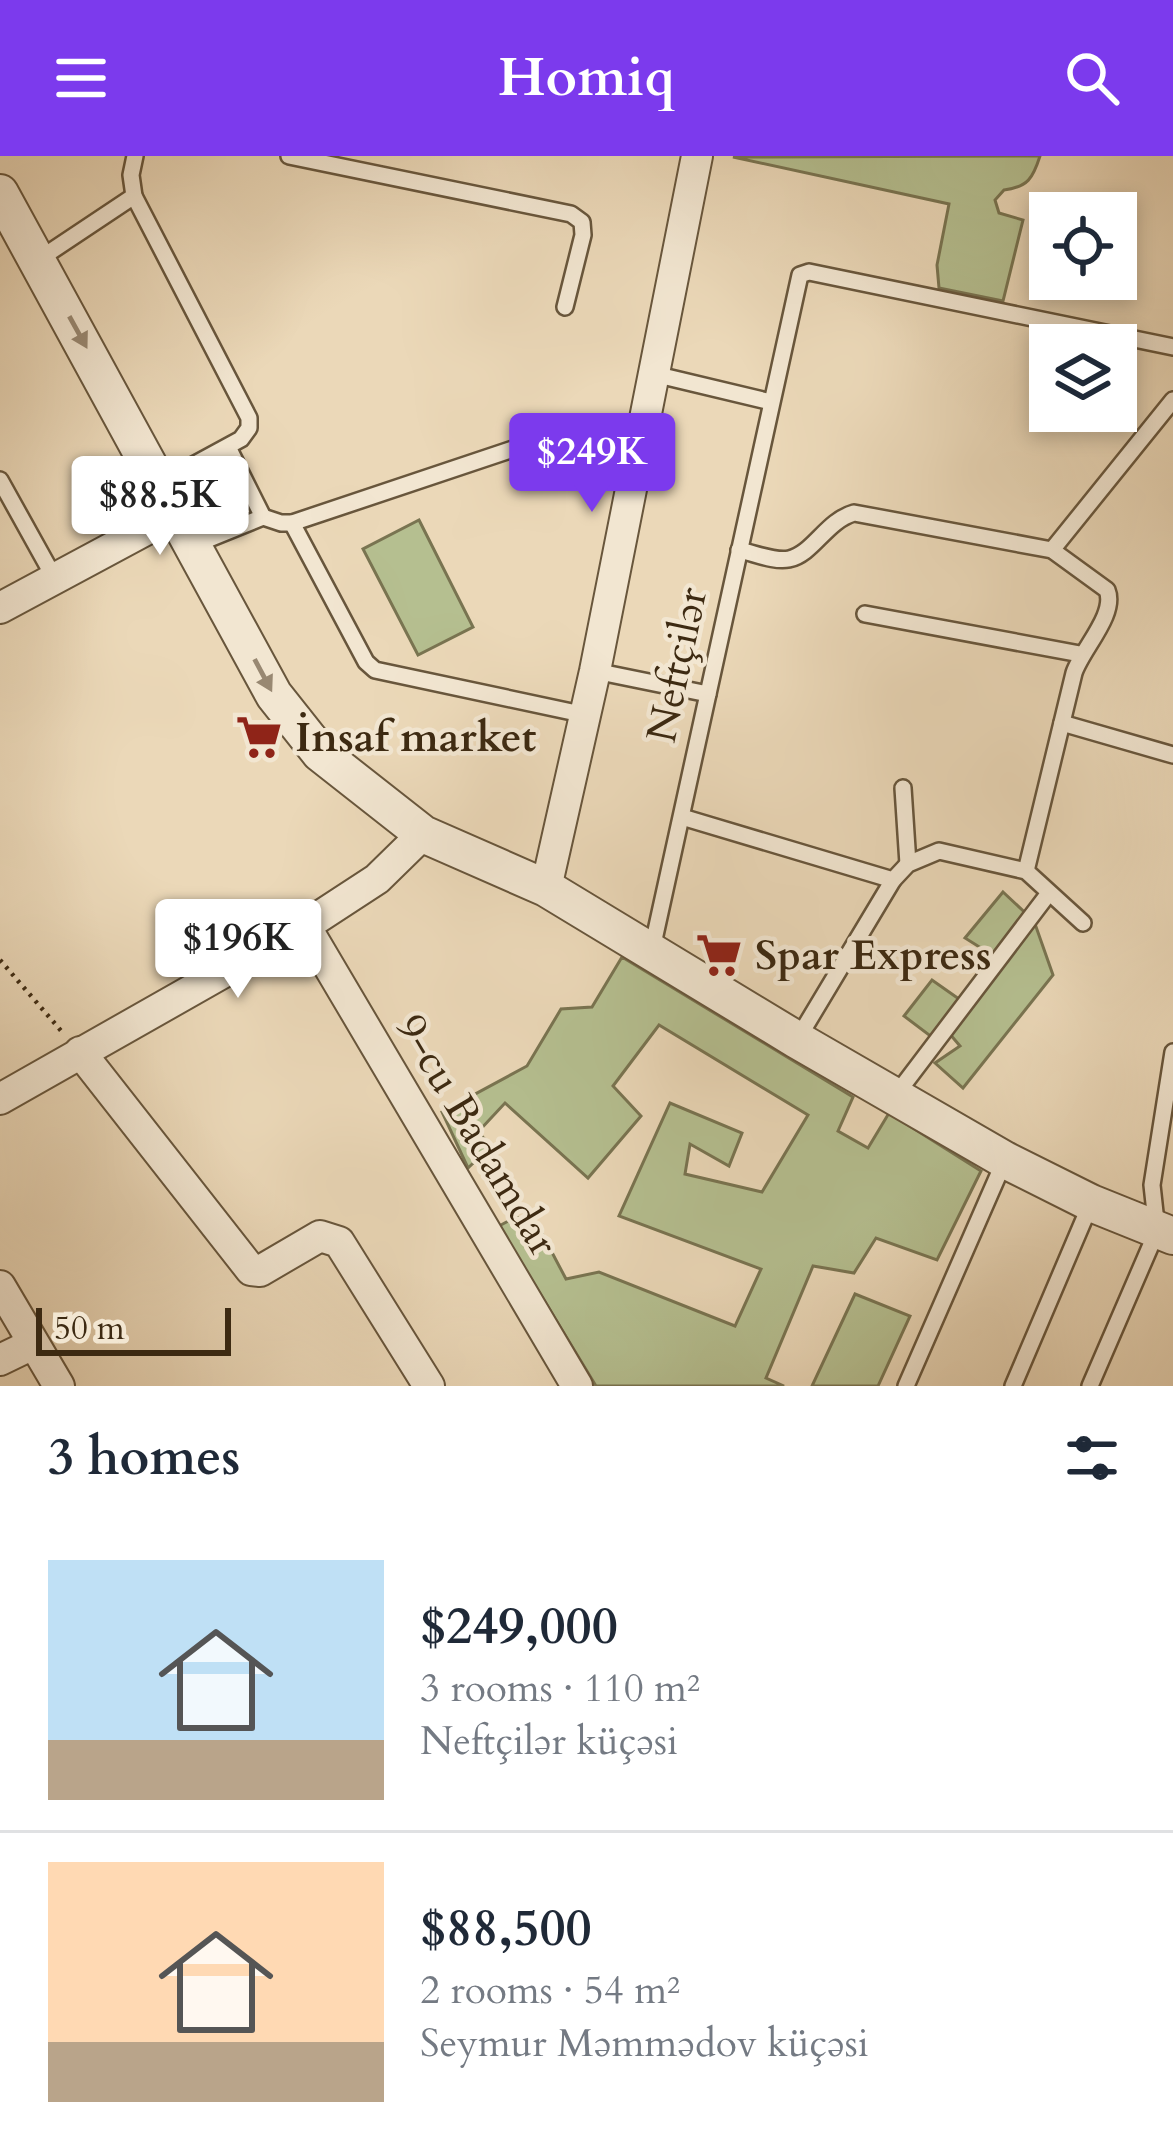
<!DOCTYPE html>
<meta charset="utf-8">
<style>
:root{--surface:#fff;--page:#f2f2f3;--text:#1f2937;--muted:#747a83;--line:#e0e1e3;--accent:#7c3aed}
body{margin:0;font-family:Cardo,serif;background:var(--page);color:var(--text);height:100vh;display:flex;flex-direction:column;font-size:45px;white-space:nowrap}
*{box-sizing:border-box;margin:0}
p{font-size:39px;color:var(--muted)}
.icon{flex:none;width:66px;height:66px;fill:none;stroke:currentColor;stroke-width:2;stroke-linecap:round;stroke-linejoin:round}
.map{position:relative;height:1230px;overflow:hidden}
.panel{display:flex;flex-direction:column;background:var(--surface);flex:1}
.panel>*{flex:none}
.controls{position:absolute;left:1029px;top:36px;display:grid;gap:24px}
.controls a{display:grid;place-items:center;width:108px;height:108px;border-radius:0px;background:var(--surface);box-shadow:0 6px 18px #0003;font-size:60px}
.scale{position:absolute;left:36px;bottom:30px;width:195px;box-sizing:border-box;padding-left:12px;border:6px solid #3d2a12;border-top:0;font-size:33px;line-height:42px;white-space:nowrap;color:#3d2a12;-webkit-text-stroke:9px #f2e6d1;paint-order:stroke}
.price{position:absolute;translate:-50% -102px;padding:0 27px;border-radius:12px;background:#fff;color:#222;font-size:39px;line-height:78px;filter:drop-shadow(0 3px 6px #0008)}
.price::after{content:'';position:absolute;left:50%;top:72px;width:36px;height:27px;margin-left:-18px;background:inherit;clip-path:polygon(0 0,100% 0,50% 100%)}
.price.on{background:var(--accent);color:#fff}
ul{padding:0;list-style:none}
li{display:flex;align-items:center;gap:36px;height:300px;padding:0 48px}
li+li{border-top:3px solid var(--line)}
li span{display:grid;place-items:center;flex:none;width:336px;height:240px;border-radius:0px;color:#555}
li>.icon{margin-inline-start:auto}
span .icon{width:144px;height:144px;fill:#fffc;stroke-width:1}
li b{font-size:51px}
h2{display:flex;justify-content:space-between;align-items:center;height:144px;padding:0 48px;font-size:51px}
header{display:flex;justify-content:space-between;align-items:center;height:156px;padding:0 48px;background:var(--accent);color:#fff;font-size:54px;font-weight:700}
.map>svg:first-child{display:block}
</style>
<header><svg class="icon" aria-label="menu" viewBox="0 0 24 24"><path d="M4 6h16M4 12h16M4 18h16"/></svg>Homiq<svg class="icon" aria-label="search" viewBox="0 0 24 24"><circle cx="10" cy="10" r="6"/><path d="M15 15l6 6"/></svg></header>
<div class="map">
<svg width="1173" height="1230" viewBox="0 0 1173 1230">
<rect width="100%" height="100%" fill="#ebd8b8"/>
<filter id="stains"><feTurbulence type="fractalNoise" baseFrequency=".00167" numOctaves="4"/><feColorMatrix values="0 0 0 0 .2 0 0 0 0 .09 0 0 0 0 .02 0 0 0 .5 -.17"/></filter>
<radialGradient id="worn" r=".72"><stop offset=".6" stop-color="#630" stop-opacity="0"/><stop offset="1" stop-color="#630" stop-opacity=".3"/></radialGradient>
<g fill="#b5bf90" stroke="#797451" stroke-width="3">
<path d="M1040 0C1033 22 1028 31 1004 34L995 44 999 57 1023 64 1003 145 939 132 937 109 949 48 733 1Z"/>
<polygon points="419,364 473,471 418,499 363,393"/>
<polygon points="1003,736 1034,765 1053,819 963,932 935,907 960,890 949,877 937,885 904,860 932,824 959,843 984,833 989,797 965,782"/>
<polygon points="622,801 853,941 838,975 868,992 889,957 981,1015 937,1104 876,1082 854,1117 813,1110 766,1222 784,1230 596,1230 499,1070 516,1061 537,1068 566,1123 599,1116 735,1170 761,1113 619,1060 670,947 742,977 729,1010 690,988 685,1018 762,1036 808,959 659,869 613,930 641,960 588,1022 505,947 478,976 491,990 468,1012 442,956 527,910 561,853 592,851"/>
<polygon points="855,1138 910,1160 878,1230 812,1230"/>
</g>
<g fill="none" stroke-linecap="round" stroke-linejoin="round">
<g stroke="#68563c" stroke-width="20">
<g id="service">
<polyline points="135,0 131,19 134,40 249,262 249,272 241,283 160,327"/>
<polyline points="289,0 571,58 582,66 583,79 565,151"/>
<polyline points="38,104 134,40"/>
<polyline points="654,218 771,246"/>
<polyline points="228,291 263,361"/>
<polyline points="0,324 55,423"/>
<polyline points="292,367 366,506 375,514 586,559"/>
<polyline points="194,389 263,361 281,367 292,367 525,289 574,292 637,305"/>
<path d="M739 394C754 397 774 406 789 403 813 398 826 365 854 357L1052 394 1107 434C1117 458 1082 493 1074 517L1026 715"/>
<polyline points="1052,394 1173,244"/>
<polyline points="865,458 1080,498"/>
<polyline points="595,515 708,538"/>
<polyline points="1062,567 1173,599"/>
<polyline points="903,632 908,708"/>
<polyline points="682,661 893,724 908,708 939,695 1026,715 1083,767"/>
<polyline points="652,793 800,119 809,116 1173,191"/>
<polyline points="797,884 893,724"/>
<polyline points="895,940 1049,737"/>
<polyline points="906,1230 1004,1006"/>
<polyline points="1013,1230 1091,1047"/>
<polyline points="1090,1230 1157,1075 1152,1029 1173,896"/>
</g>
</g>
<g stroke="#68563c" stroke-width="34">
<g id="minor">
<polyline points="0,452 177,357"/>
<polyline points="546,732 595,515 697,0"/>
<polyline points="305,770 577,1230"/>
<polyline points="80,896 251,1114 260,1115 320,1080 339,1086 429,1230"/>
<polyline points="0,943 305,770 377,723 423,678"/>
<polyline points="0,1130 59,1230"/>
<polyline points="0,1204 33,1188"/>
</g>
</g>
<g stroke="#68563c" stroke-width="40">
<polyline id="tertiary" points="0,37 274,539 320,597 423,678 546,732 797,884 1005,1004 1091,1047 1173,1080"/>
</g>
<polyline stroke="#3d2a12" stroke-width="4.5" stroke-dasharray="3 6" stroke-linecap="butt" points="0,804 63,877"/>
<use href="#service" stroke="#f2e6d1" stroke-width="15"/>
<use href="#minor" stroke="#f2e6d1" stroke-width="30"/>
<use href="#tertiary" stroke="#f2e6d1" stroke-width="36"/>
</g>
<defs><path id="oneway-solid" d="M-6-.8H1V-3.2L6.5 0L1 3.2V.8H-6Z" transform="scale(3)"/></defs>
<g fill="#988872">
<use href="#oneway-solid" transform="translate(78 176) rotate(61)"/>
<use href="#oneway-solid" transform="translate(263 519) rotate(62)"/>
</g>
<defs>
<g id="supermarket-bare" transform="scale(3.6)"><path d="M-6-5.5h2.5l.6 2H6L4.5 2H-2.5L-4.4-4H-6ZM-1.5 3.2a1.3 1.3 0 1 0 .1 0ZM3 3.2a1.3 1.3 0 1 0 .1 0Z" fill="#8f2418" stroke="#f2e6d1" stroke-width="2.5" paint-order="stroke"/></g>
</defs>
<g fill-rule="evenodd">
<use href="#supermarket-bare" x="259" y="581"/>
<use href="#supermarket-bare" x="719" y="799"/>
</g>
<g text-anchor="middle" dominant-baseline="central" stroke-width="9" stroke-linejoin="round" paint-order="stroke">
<g font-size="42" fill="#3d2a12" stroke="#f2e6d1">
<text transform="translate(677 509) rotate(-78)">Neftçilər</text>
<text transform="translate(477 979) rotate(59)">9-cu Badamdar</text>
</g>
<g font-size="42" font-weight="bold" fill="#3d2a12" stroke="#f2e6d1" text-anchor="start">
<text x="295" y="581">İnsaf market</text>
<text x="755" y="799">Spar Express</text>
</g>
</g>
<rect width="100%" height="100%" filter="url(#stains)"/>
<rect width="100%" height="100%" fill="url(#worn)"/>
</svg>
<div class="controls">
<a><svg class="icon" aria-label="locate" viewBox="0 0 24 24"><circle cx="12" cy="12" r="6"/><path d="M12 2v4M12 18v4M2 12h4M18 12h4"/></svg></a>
<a><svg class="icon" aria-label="layers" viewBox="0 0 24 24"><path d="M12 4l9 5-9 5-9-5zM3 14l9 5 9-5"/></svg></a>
</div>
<div class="scale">50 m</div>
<b class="price on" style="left:592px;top:359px">$249K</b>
<b class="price" style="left:160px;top:402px">$88.5K</b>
<b class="price" style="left:238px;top:845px">$196K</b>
</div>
<section class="panel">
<h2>3 homes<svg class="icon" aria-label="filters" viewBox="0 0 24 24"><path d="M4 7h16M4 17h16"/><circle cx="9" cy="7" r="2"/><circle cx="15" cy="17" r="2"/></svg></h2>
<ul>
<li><span style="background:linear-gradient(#bfe0f5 75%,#b9a48a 0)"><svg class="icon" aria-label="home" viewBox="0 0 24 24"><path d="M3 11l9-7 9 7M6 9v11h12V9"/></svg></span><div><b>$249,000</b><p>3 rooms · 110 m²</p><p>Neftçilər küçəsi</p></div></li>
<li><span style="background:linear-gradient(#ffd9b3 75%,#b9a48a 0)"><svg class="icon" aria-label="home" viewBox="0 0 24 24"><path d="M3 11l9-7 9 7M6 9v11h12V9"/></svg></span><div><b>$88,500</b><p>2 rooms · 54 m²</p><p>Seymur Məmmədov küçəsi</p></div></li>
</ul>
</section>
